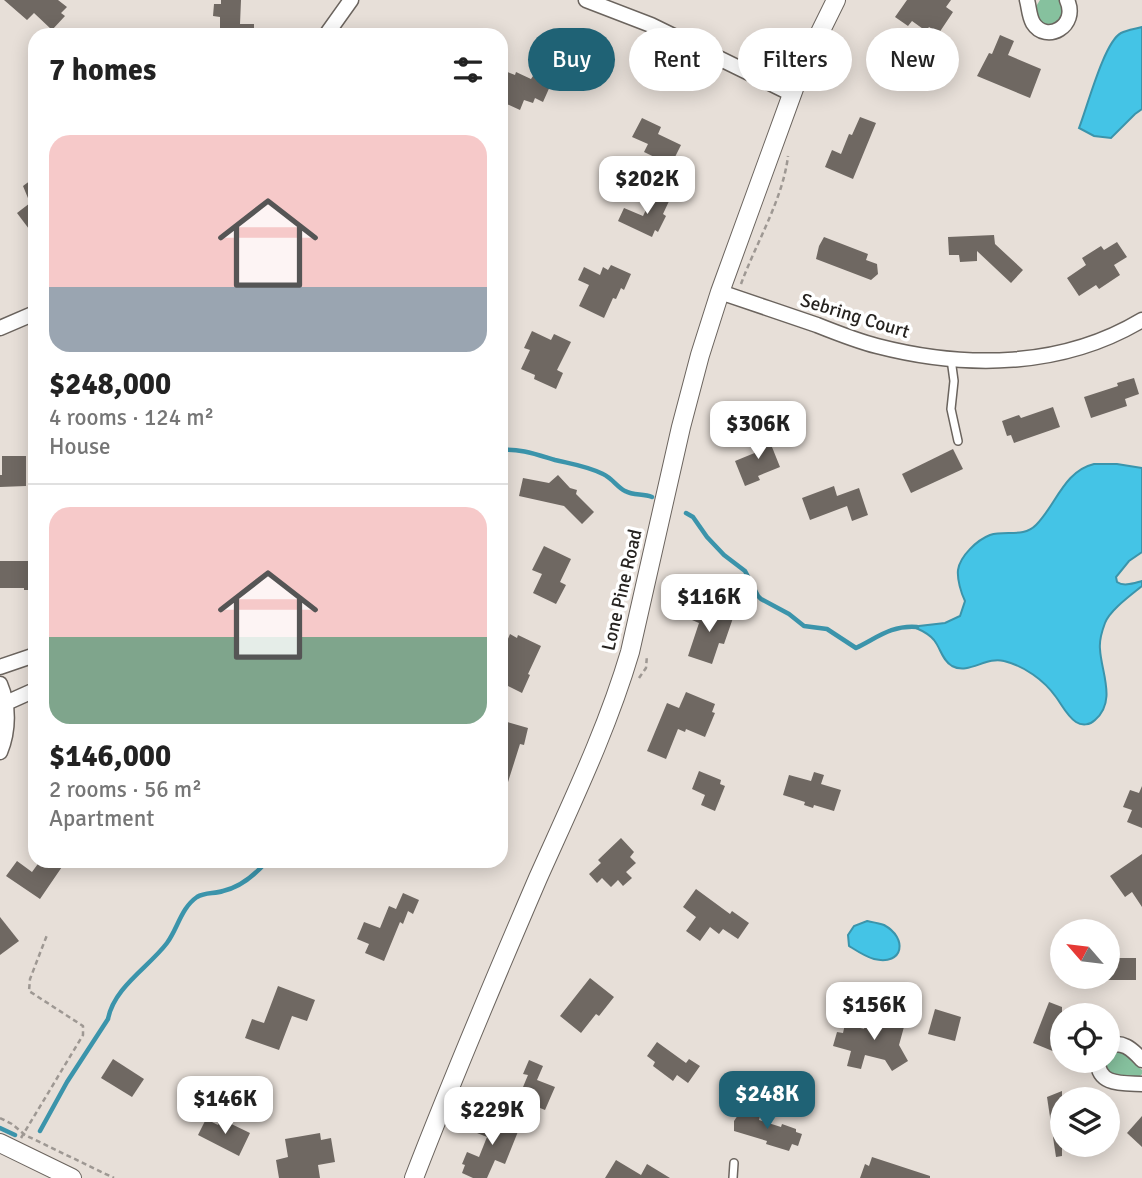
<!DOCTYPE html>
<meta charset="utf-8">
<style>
:root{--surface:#fff;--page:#f6f6f6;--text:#222;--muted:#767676;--line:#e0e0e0;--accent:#1f6275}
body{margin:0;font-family:Signika,sans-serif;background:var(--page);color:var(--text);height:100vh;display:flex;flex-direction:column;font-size:26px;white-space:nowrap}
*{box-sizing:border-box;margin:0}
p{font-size:23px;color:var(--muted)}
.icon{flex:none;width:38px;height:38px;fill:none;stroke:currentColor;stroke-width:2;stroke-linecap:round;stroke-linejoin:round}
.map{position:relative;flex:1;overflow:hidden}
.drawer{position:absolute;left:28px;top:28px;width:480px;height:840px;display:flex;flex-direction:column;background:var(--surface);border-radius:21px;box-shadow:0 4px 18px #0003}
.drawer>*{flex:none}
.banner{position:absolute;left:528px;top:28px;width:508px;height:63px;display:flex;gap:14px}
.needle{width:46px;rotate:298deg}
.buttons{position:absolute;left:1050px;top:919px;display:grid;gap:14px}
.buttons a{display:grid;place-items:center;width:70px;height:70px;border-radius:50%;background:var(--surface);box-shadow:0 4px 18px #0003;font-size:35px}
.price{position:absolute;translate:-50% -60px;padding:0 16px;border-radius:14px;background:#fff;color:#222;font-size:23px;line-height:46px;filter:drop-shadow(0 2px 4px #0008)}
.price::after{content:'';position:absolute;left:50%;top:42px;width:21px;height:16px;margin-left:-10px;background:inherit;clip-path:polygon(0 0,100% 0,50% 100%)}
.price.active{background:var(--accent);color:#fff}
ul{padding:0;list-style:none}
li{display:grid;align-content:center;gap:14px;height:371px;padding:0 21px}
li+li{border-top:2px solid var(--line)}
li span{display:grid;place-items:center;height:217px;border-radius:21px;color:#555}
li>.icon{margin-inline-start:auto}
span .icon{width:126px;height:126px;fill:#fffc;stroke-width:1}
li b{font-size:30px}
h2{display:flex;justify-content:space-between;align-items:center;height:84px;padding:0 21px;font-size:30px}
.tag{padding:0 24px;border-radius:32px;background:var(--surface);box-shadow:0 4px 18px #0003;font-size:24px;line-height:63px}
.tag.active{background:var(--accent);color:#fff}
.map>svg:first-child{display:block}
</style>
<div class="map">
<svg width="1142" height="1178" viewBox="0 0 1142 1178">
<rect width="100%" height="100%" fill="#e7dfd8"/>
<g fill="#86c19e">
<polygon points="1040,0 1061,0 1064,3 1061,23 1045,27 1037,19 1035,8"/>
<path d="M1117 1051 1126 1055 1142 1070V1074L1140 1076C1125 1076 1106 1080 1105 1061L1108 1060V1055Z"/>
</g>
<g fill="#44c4e6" stroke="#3b94ab" stroke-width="2">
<path d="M1142 27V109L1135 114 1111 138 1094 136 1079 128C1087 108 1104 42 1121 33 1127 30 1135 29 1142 27Z"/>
<path d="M1094 464H1117L1142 468V552L1129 561 1116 577 1117 582C1124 587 1134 583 1142 581V586C1131 595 1110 610 1105 623 1102 631 1099 640 1100 649 1101 672 1117 701 1095 720 1090 725 1082 726 1076 722 1067 716 1062 705 1056 697 1044 680 1024 666 1004 661 986 656 969 675 952 666 942 660 941 649 934 640 929 634 923 631 916 628L919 626 945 623 960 616 965 601C961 593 957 579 958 570 960 556 977 540 990 535 1006 530 1023 538 1036 525 1056 505 1064 471 1094 464Z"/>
<path d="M867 921C872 922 879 923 884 925 908 938 904 966 874 959 866 957 857 951 849 946L848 935 854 926Z"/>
</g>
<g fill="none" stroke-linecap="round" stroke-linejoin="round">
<g stroke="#3b94ab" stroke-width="4.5">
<path d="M500 450C519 448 538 455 555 460 572 464 587 466 603 474 612 478 617 487 625 491 634 496 643 493 652 497"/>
<path d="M686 513 693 517 707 537 724 555 745 571 758 596 761 599 789 614 804 626 827 629 856 648C877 638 891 625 917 627"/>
<polyline points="0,1128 15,1135"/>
<path d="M40 1131 67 1082 108 1019C114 987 149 967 167 943 178 928 181 908 197 897 205 892 214 894 223 891 241 887 255 875 267 861"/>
</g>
</g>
<g fill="#6f6862">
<polygon points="4,0 58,0 67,7 61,13 65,16 52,30 34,13 27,20"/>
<polygon points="221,0 241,0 240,24 254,24 254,35 220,35 220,17 213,16 214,4 221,4"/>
<polygon points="907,0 951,0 946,7 953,12 939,33 929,27 926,31 912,21 908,26 895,17"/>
<polygon points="1000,35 1014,41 1008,55 1041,69 1030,98 977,76 989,53 992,54"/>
<polygon points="500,69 515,75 516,72 531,79 533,76 551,84 543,102 535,98 533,103 524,100 520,110 500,101"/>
<polygon points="860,117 876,123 853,179 825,167 832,150 841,154 849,134 852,135"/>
<polygon points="642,118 661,127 658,134 681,145 671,165 644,152 648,144 632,137"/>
<polygon points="35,177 35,237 17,213 30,203 23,186"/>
<polygon points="655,191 670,199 663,214 666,216 658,232 655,230 652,237 618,221 624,208 643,216"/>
<polygon points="994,235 995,244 1023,270 1011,283 977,251 977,261 960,262 959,255 949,255 948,237"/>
<polygon points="824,237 868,254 866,260 877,264 878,274 871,280 816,259 819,246"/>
<polygon points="1117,242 1127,257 1114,265 1120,275 1099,289 1096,285 1079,296 1067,278 1086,265 1082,258 1101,246 1104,250"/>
<polygon points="611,265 631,274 624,290 621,288 616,299 613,298 604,318 579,306 589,285 578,280 584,267 600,275 603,267 608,270"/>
<polygon points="532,331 551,340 554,334 571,342 557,370 563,373 556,389 534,379 535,375 521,369 530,350 524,348"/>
<polygon points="1134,378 1139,394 1125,399 1127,406 1091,418 1084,397 1118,386 1117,383"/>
<polygon points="1053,407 1060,427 1014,443 1011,435 1007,436 1002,421 1019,415 1021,418"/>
<polygon points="766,432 780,467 758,476 760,480 745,486 735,461 757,452 752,438"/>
<polygon points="953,449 963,469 911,493 902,474"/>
<polygon points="2,456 26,456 26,486 0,487 0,475 2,475"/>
<polygon points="558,475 570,488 577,490 576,494 594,512 582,524 564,506 519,496 523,478 549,483"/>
<polygon points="834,486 837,496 859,488 868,515 852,521 847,506 810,520 802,498"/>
<polygon points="544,546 571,559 560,582 566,585 556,604 533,593 542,574 532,570"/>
<polygon points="0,561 35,561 35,590 24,590 24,588 0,588"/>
<polygon points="697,606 733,618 724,644 719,643 712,664 688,656 699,623 692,620"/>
<polygon points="510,634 517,638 518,635 541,646 528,674 530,675 522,693 504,684 506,680 500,678 500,673 504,665 500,664 500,658"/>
<polygon points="686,692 715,704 712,712 715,713 705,737 686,729 685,732 678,729 666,759 647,751 667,703 679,708"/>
<polygon points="500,720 528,728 524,745 520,744 503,798 500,798"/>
<polygon points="699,771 721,780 720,784 725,786 715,811 701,805 705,795 692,789"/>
<polygon points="814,772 824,775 821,784 841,790 834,811 814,805 813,808 804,805 805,802 783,795 789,775 811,781"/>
<polygon points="1142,786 1142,828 1127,822 1132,810 1123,807 1130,790 1139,793"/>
<polygon points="621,838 634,852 630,857 636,863 626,872 632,878 623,886 618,880 611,887 602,878 597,883 589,874 601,863 598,860"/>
<polygon points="1142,854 1142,907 1132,892 1125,897 1110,876"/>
<polygon points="17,861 32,872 40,861 66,861 40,899 6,876"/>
<polygon points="696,889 730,914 732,911 749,923 738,939 723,929 719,934 710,927 700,941 686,931 696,917 683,907"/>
<polygon points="403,893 419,900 413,914 408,911 403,924 400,922 384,961 365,953 369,944 357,939 364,922 380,928 389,906 396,909"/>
<polygon points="0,917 19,941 0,955"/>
<rect x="1108" y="958" width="28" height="22"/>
<polygon points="590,978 614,997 599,1016 596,1014 581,1033 560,1016"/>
<polygon points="278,986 315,1000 307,1021 292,1016 279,1050 245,1038 252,1019 264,1023"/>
<polygon points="1049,1002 1062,1007 1062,1034 1055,1052 1033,1043"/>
<polygon points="935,1009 961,1017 955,1041 928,1034"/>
<polygon points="894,1012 907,1016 899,1045 908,1061 892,1071 885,1060 865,1055 861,1069 847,1066 851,1051 833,1046 837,1032 843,1033 845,1024 864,1029 867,1019 887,1024 889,1018 892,1019"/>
<polygon points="657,1042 686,1063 689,1059 700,1066 688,1083 677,1075 673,1081 653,1066 655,1062 647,1056"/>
<polygon points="113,1059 144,1079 132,1097 101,1078"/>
<polygon points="529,1060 543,1066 537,1080 555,1087 545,1110 518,1099 528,1075 523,1074"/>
<polygon points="1062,1091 1062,1156 1056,1157 1047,1097"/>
<polygon points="743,1111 760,1116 759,1120 781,1127 782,1124 796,1129 796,1132 802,1134 798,1146 792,1144 789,1151 766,1144 767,1141 734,1131 734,1121 738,1115"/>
<polygon points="496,1113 521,1124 505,1164 495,1160 487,1178 473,1178 462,1173 465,1165 462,1164 467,1152 479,1157 487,1137 477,1133 482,1121 492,1125"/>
<polygon points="1142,1116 1142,1147 1127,1133"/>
<polygon points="206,1119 218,1125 221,1119 250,1133 239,1156 198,1135"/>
<polygon points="320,1133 321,1140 331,1138 335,1162 318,1165 320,1178 279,1178 276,1160 288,1157 285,1139"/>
<polygon points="872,1157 930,1176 930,1178 860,1178 865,1164 869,1166"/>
<polygon points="616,1160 641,1175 647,1164 670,1178 605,1178"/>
</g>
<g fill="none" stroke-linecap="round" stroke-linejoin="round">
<g stroke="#6b645e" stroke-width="10">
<g id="service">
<polyline points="951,359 954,381 951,409 958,441"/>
<polyline points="733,1178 734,1163"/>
</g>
</g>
<g stroke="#6b645e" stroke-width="17">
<g id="minor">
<polyline points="586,0 651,25 792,94"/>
<path d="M1027 0C1029 7 1029 16 1033 23 1046 44 1079 26 1067 0"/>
<polyline points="326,35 351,0"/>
<path d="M720 292C752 303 785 314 817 325 837 333 857 341 877 346 966 369 1062 368 1142 320"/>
<polyline points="0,328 35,313"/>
<polyline points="0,667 35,655"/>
<path d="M0 684C9 705 9 730 0 752"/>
<polyline points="6,703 35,690"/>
<path d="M1108 1046C1122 1040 1132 1049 1142 1060"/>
<path d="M1098 1060C1097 1086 1123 1083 1142 1084"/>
</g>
</g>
<g stroke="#6b645e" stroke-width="20">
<g id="tertiary">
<polyline points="0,1143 72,1178"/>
<path d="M414 1178C453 1077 495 978 538 878 571 804 607 730 630 652L681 427 700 355 720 292 799 75 836 0"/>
</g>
</g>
<g stroke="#9e9893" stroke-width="2.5" stroke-dasharray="5 3.5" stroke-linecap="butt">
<path d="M741 284C756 243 783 199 788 156"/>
<polyline points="639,678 646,668 647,655"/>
<polyline points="0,1118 12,1124 25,1135 114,1178"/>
<polyline points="21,1138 83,1035 83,1026 29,991 30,979 47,935"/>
</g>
<use href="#service" stroke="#fff" stroke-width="7"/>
<use href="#minor" stroke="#fff" stroke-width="14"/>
<use href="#tertiary" stroke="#fff" stroke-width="18"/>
</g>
<g text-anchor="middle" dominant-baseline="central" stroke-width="7" stroke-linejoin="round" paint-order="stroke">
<g font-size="19" fill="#262320" stroke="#fff">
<text transform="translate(855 316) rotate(17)">Sebring Court</text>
<text transform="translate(622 590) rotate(-77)">Lone Pine Road</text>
</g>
</g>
</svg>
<div class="buttons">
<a><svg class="needle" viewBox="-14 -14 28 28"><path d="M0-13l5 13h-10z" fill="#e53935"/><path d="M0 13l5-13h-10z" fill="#767676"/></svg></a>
<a><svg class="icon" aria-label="locate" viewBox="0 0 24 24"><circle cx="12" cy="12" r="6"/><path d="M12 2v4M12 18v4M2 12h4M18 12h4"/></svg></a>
<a><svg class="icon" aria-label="layers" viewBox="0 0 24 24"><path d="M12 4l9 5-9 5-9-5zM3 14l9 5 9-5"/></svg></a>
</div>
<b class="price" style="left:647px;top:216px">$202K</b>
<b class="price" style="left:758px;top:461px">$306K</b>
<b class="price" style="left:709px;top:634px">$116K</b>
<b class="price" style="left:874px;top:1042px">$156K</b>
<b class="price active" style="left:767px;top:1131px">$248K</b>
<b class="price" style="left:225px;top:1136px">$146K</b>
<b class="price" style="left:492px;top:1147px">$229K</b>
<div class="banner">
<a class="tag active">Buy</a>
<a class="tag">Rent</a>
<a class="tag">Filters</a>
<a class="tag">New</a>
</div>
<section class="drawer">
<h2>7 homes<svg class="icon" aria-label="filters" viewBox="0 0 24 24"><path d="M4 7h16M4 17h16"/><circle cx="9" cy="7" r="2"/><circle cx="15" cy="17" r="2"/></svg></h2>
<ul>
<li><span style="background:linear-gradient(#f6c9c9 70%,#9aa5b1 0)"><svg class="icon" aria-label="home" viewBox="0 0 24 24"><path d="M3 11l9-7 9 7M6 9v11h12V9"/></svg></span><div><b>$248,000</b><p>4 rooms · 124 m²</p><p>House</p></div></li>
<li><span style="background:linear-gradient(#f6c9c9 60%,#7fa58c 0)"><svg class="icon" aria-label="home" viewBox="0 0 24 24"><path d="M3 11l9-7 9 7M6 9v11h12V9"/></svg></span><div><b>$146,000</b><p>2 rooms · 56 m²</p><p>Apartment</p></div></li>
</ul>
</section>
</div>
